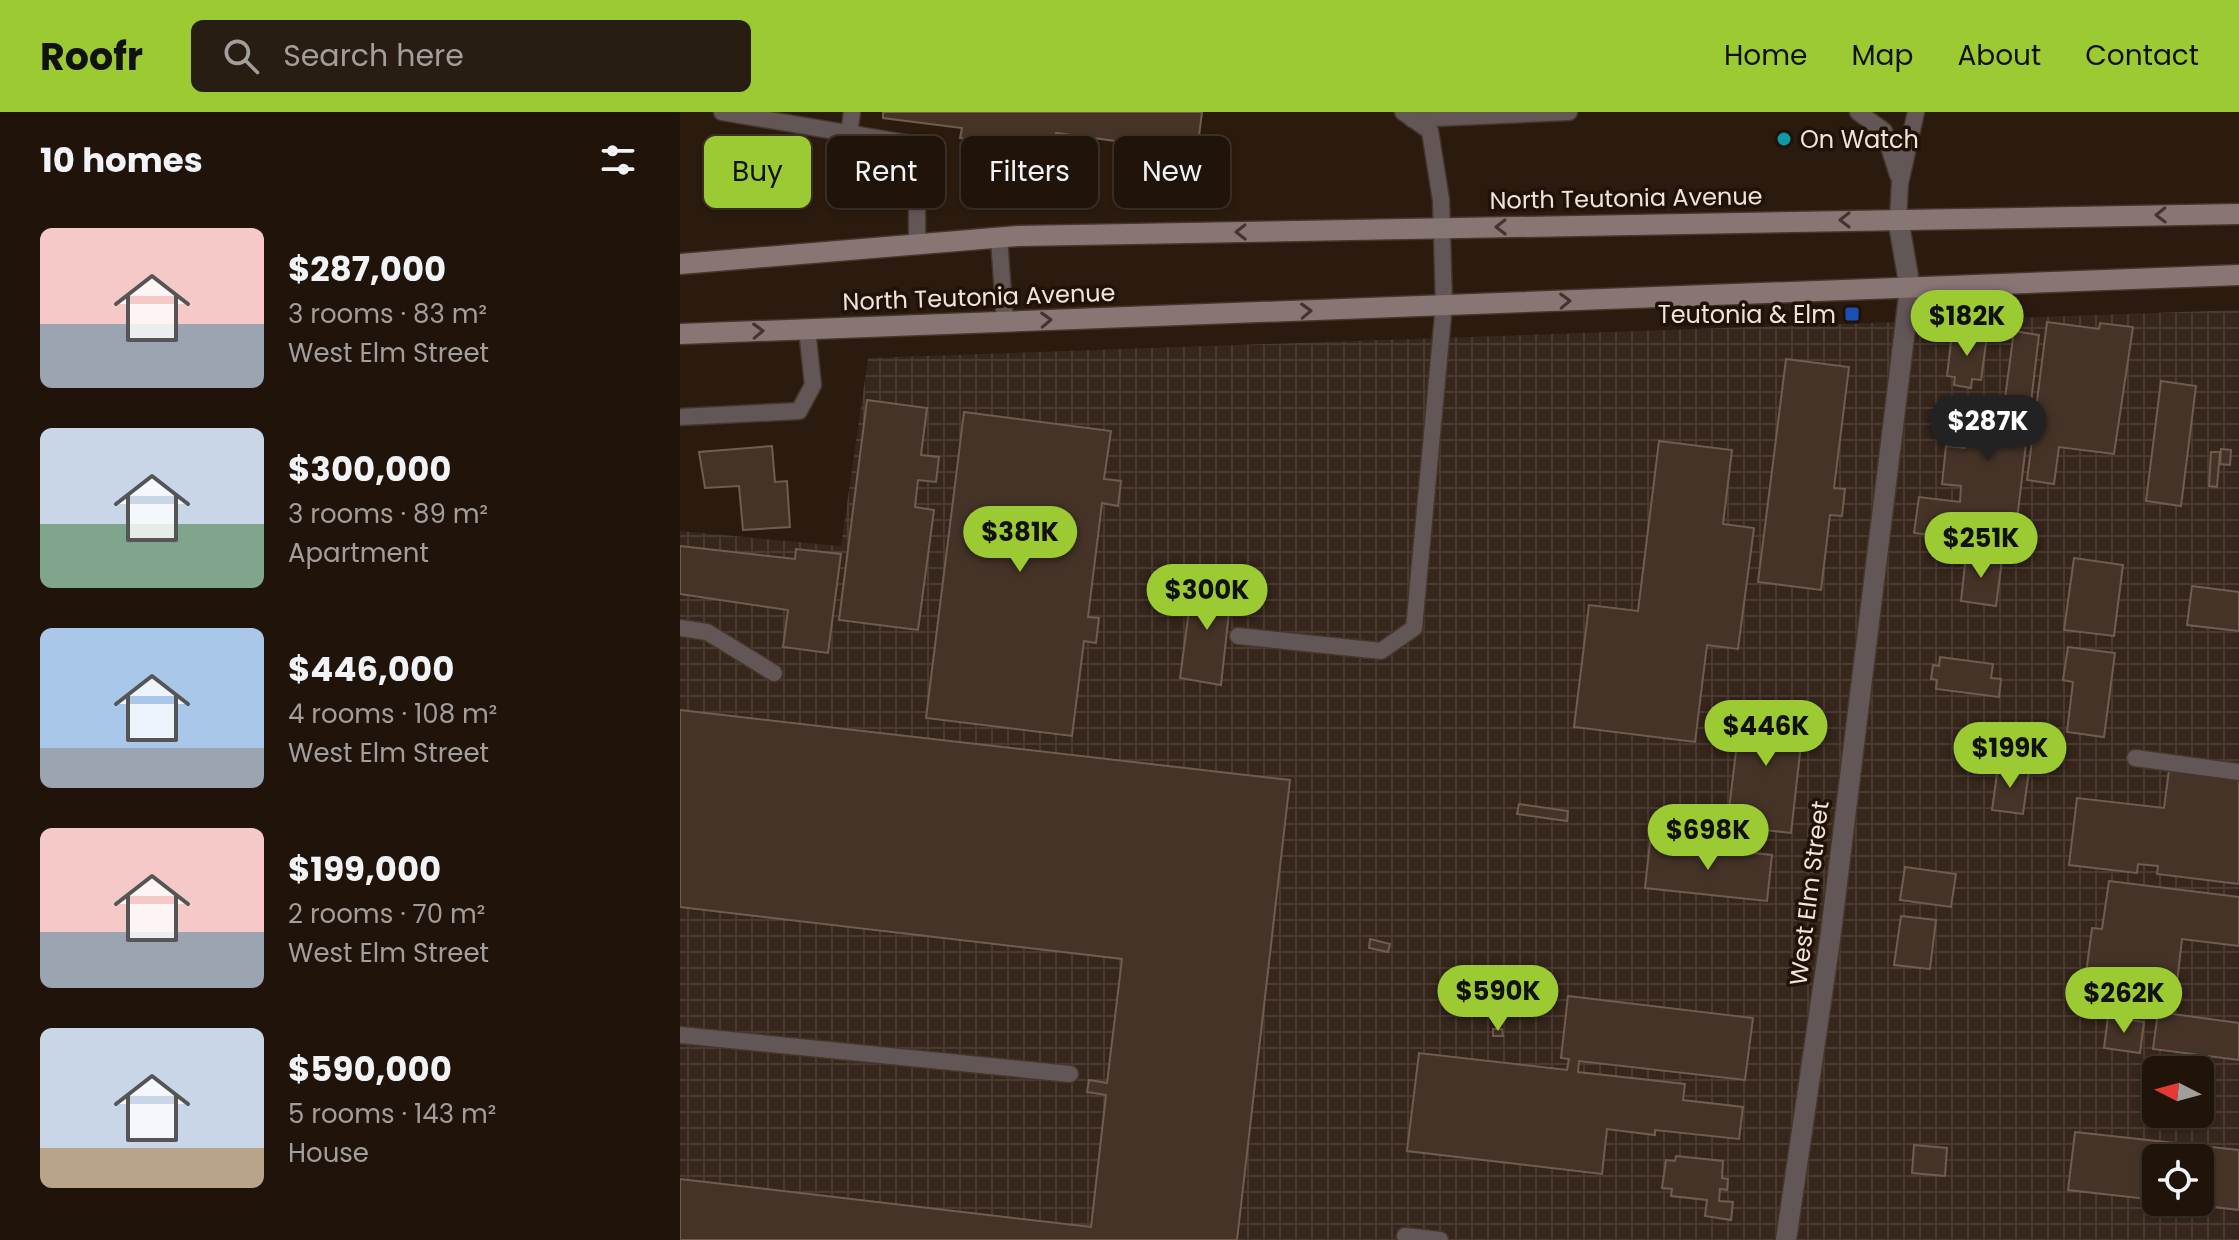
<!DOCTYPE html>
<meta charset="utf-8">
<style>
:root{--surface:#20140a;--page:#281d13;--text:#f1f3f6;--muted:#a29e9c;--line:#3d332b;--accent:#9cca32}
body{margin:0;font-family:Poppins,sans-serif;background:var(--page);color:var(--text);height:100vh;display:flex;flex-direction:column;font-size:30px;white-space:nowrap}
*{box-sizing:border-box;margin:0}
p{font-size:26px;color:var(--muted)}
.icon{flex:none;width:44px;height:44px;fill:none;stroke:currentColor;stroke-width:2;stroke-linecap:round;stroke-linejoin:round}
.map{position:relative;flex:1;overflow:hidden}
.panel{display:flex;flex-direction:column;background:var(--surface);width:680px}
.panel>*{flex:none}
.hud{position:absolute;left:24px;top:24px;width:760px;height:72px;display:flex;gap:16px}
.needle{width:52px;rotate:276deg}
.tools{position:absolute;left:1462px;top:944px;display:grid;gap:16px}
.tools a{display:grid;place-items:center;width:72px;height:72px;border-radius:12px;background:var(--surface);box-shadow:0 2px 6px #0004,0 0 0 2px var(--line);font-size:40px}
.price{position:absolute;translate:-50% -68px;padding:0 18px;border-radius:28px;background:var(--accent);color:#111;font-size:26px;line-height:52px;filter:drop-shadow(0 2px 4px #0008)}
.price::after{content:'';position:absolute;left:50%;top:48px;width:24px;height:18px;margin-left:-12px;background:inherit;clip-path:polygon(0 0,100% 0,50% 100%)}
.price.on{background:#222;color:#fff}
ul{padding:0;list-style:none}
li{display:flex;align-items:center;gap:24px;height:200px;padding:0 40px}
li span{display:grid;place-items:center;flex:none;width:224px;height:160px;border-radius:12px;color:#555}
li>.icon{margin-inline-start:auto}
span .icon{width:96px;height:96px;fill:#fffc;stroke-width:1}
li b{font-size:34px}
h2{display:flex;justify-content:space-between;align-items:center;height:96px;padding:0 40px;font-size:34px}
.tag{padding:0 28px;border-radius:12px;background:var(--surface);box-shadow:0 2px 6px #0004,0 0 0 2px var(--line);font-size:28px;line-height:72px}
.tag.on{background:var(--accent);color:#111}
header{display:flex;align-items:center;gap:48px;box-sizing:border-box;height:112px;padding:0 40px;background:var(--accent);color:#111}
header strong{font-size:38px}
nav{display:flex;gap:44px;margin-inline-start:auto;font-size:28px}
.search{width:560px;height:72px;background:var(--page);display:flex;align-items:center;gap:20px;box-sizing:border-box;padding:0 28px;border-radius:12px;color:var(--muted);font-size:30px}
main{display:flex;flex:1;min-height:0}
.map>svg:first-child{display:block}
</style>
<header>
<strong>Roofr</strong>
<div class="search"><svg class="icon" aria-label="search" viewBox="0 0 24 24"><circle cx="10" cy="10" r="6"/><path d="M15 15l6 6"/></svg>Search here</div>
<nav><a>Home</a><a>Map</a><a>About</a><a>Contact</a></nav>
</header>
<main>
<section class="panel">
<h2>10 homes<svg class="icon" aria-label="filters" viewBox="0 0 24 24"><path d="M4 7h16M4 17h16"/><circle cx="9" cy="7" r="2"/><circle cx="15" cy="17" r="2"/></svg></h2>
<ul>
<li><span style="background:linear-gradient(#f6c9c9 60%,#9aa5b1 0)"><svg class="icon" aria-label="home" viewBox="0 0 24 24"><path d="M3 11l9-7 9 7M6 9v11h12V9"/></svg></span><div><b>$287,000</b><p>3 rooms · 83 m²</p><p>West Elm Street</p></div></li>
<li><span style="background:linear-gradient(#c9d6e8 60%,#7fa58c 0)"><svg class="icon" aria-label="home" viewBox="0 0 24 24"><path d="M3 11l9-7 9 7M6 9v11h12V9"/></svg></span><div><b>$300,000</b><p>3 rooms · 89 m²</p><p>Apartment</p></div></li>
<li><span style="background:linear-gradient(#a9c7e8 75%,#9aa5b1 0)"><svg class="icon" aria-label="home" viewBox="0 0 24 24"><path d="M3 11l9-7 9 7M6 9v11h12V9"/></svg></span><div><b>$446,000</b><p>4 rooms · 108 m²</p><p>West Elm Street</p></div></li>
<li><span style="background:linear-gradient(#f6c9c9 65%,#9aa5b1 0)"><svg class="icon" aria-label="home" viewBox="0 0 24 24"><path d="M3 11l9-7 9 7M6 9v11h12V9"/></svg></span><div><b>$199,000</b><p>2 rooms · 70 m²</p><p>West Elm Street</p></div></li>
<li><span style="background:linear-gradient(#c9d6e8 75%,#b9a48a 0)"><svg class="icon" aria-label="home" viewBox="0 0 24 24"><path d="M3 11l9-7 9 7M6 9v11h12V9"/></svg></span><div><b>$590,000</b><p>5 rooms · 143 m²</p><p>House</p></div></li>
</ul>
</section>
<div class="map">
<svg width="1559" height="1128" viewBox="0 0 1559 1128">
<defs>
<pattern id="industrial-grid" width="8" height="8" patternUnits="userSpaceOnUse" patternTransform="scale(2)"><rect width="8" height="8" fill="#36261c"/><path d="M0 4h8M4 0v8" fill="none" stroke="#4a3b32"/></pattern>
</defs>
<rect width="100%" height="100%" fill="#2b1a0e"/>
<path fill="url(#industrial-grid)" fill-rule="evenodd" d="M1559 198V1128H0V419L161 434 188 246ZM1476 958H1520V1002H1476ZM1476 1046H1520V1090H1476Z"/>
<g fill="#453327" stroke="#715d4f" stroke-width="2">
<polygon points="203,0 522,0 517,40 376,21 374,38 280,26 282,16 203,6"/>
<polygon points="1367,210 1419,217 1420,211 1453,215 1434,342 1379,335 1374,372 1347,368"/>
<polygon points="1288,218 1307,224 1301,268 1292,267 1291,276 1274,273 1275,265 1267,264 1272,221 1287,223"/>
<polygon points="1334,219 1359,223 1334,433 1234,421 1239,385 1280,390 1281,374 1262,372 1266,334 1285,336 1288,308 1305,310 1307,292 1324,294"/>
<polygon points="1106,247 1169,255 1154,376 1165,377 1162,404 1150,403 1141,478 1078,470"/>
<polygon points="1481,269 1516,274 1501,394 1466,389"/>
<polygon points="187,288 247,296 241,343 259,345 256,370 238,368 235,395 254,398 238,518 159,508"/>
<polygon points="284,300 431,319 424,367 441,369 438,394 422,391 408,505 419,506 416,531 404,529 392,624 246,606"/>
<polygon points="979,329 1052,338 1043,412 1074,416 1058,537 1027,533 1015,630 894,615 909,493 958,499"/>
<polygon points="92,334 95,370 107,369 110,415 63,418 59,374 25,376 19,340"/>
<polygon points="1541,337 1551,338 1550,353 1540,352"/>
<polygon points="1531,340 1540,340 1537,375 1529,374"/>
<polygon points="0,434 115,447 116,437 161,442 148,541 103,535 108,498 0,482"/>
<polygon points="1286,443 1322,448 1316,494 1281,489"/>
<polygon points="1394,446 1443,453 1434,524 1384,518"/>
<polygon points="513,468 552,473 541,573 500,566"/>
<polygon points="1512,474 1559,480 1559,519 1507,513"/>
<polygon points="1388,535 1435,541 1424,625 1387,620 1393,570 1383,568"/>
<polygon points="1260,545 1313,552 1311,566 1321,567 1319,585 1256,577 1257,568 1251,567 1253,553 1259,554"/>
<polygon points="1062,590 1125,597 1111,721 1047,714"/>
<polygon points="0,598 610,668 557,1128 0,1128 0,1067 411,1115 426,983 407,980 409,968 427,971 442,847 0,795"/>
<polygon points="1318,654 1349,659 1343,702 1312,698"/>
<polygon points="1489,658 1559,666 1559,772 1477,762 1478,754 1458,752 1457,761 1389,753 1397,686 1484,696"/>
<polygon points="839,692 888,699 887,709 837,702"/>
<polygon points="970,730 1092,743 1087,789 965,776"/>
<polygon points="1225,755 1276,762 1271,795 1220,788"/>
<polygon points="1429,769 1559,785 1559,834 1502,827 1495,888 1404,877 1412,816 1422,817"/>
<polygon points="1221,804 1256,808 1250,857 1214,853"/>
<polygon points="690,827 710,832 708,840 689,836"/>
<polygon points="888,884 1073,906 1065,968 899,949 898,960 1005,972 1003,988 1063,995 1059,1027 975,1018 975,1023 927,1017 922,1062 727,1039 739,941 887,958 889,947 881,946"/>
<polygon points="1478,900 1559,911 1559,948 1473,937"/>
<polygon points="1428,905 1464,910 1460,941 1424,936"/>
<polygon points="813,917 822,917 823,924 813,924"/>
<polygon points="1395,1020 1559,1038 1559,1098 1491,1090 1520,1090 1520,1046 1476,1046 1476,1088 1388,1078"/>
<polygon points="1234,1033 1267,1036 1265,1064 1232,1061"/>
<polygon points="996,1044 1043,1049 1042,1066 1048,1067 1047,1078 1040,1077 1039,1089 1053,1090 1051,1108 1025,1104 1027,1088 991,1084 992,1077 982,1076 986,1048 995,1049"/>
</g>
<g fill="none" stroke-linecap="round" stroke-linejoin="round">
<g stroke="#46362b" stroke-width="19">
<g id="service">
<polyline points="42,0 226,31 237,88 237,132"/>
<polyline points="1178,0 1204,19 1218,63"/>
<polyline points="732,7 889,0"/>
<polyline points="169,22 172,0"/>
<polyline points="1218,107 1220,71 1236,0"/>
<polyline points="319,126 325,210"/>
<polyline points="0,305 119,299 133,273 127,217"/>
<polyline points="0,516 27,520 94,561"/>
<polyline points="558,524 701,539 734,516 764,193 761,88 750,19 723,0"/>
<polyline points="1455,646 1559,660"/>
<polyline points="0,923 390,962"/>
<polyline points="725,1124 760,1128"/>
</g>
</g>
<g stroke="#46362b" stroke-width="23">
<polyline id="minor" points="1106,1128 1150,828 1230,176 1218,107"/>
</g>
<g stroke="#46362b" stroke-width="23">
<g id="secondary">
<polyline points="0,152 338,124 1559,102"/>
<polyline points="0,222 1559,163"/>
</g>
</g>
<use href="#service" stroke="#625656" stroke-width="16"/>
<use href="#minor" stroke="#625656" stroke-width="20"/>
<use href="#secondary" stroke="#887675" stroke-width="20"/>
</g>
<defs><path id="oneway-chevron" d="M-2-3.5L2.5 0L-2 3.5" fill="none" stroke-width="1.6" stroke-linecap="round" stroke-linejoin="round" transform="scale(2)"/></defs>
<g stroke="#45342d">
<use href="#oneway-chevron" transform="translate(1481 103) rotate(179)"/>
<use href="#oneway-chevron" transform="translate(1165 108) rotate(179)"/>
<use href="#oneway-chevron" transform="translate(821 115) rotate(179)"/>
<use href="#oneway-chevron" transform="translate(561 120) rotate(179)"/>
<use href="#oneway-chevron" transform="translate(885 189) rotate(-2)"/>
<use href="#oneway-chevron" transform="translate(626 199) rotate(-2)"/>
<use href="#oneway-chevron" transform="translate(366 208) rotate(-2)"/>
<use href="#oneway-chevron" transform="translate(78 219) rotate(-2)"/>
</g>
<circle fill="#0f9aa8" stroke="#211106" stroke-width="3" cx="1104" cy="27" r="8"/>
<rect fill="#1a4fb4" stroke="#211106" stroke-width="3" x="1164" y="194" width="16" height="16" rx="4"/>
<g text-anchor="middle" dominant-baseline="central" stroke-width="7" stroke-linejoin="round" paint-order="stroke">
<g font-size="24" fill="#efe3db" stroke="#211106" text-anchor="start">
<text x="1120" y="27">On Watch</text>
<text x="1156" y="202" text-anchor="end">Teutonia &amp; Elm</text>
</g>
<g font-size="24" fill="#efe3db" stroke="#211106">
<text transform="translate(946 86) rotate(-1)">North Teutonia Avenue</text>
<text transform="translate(299 185) rotate(-2)">North Teutonia Avenue</text>
<text transform="translate(1129 781) rotate(-83)">West Elm Street</text>
</g>
</g>
</svg>
<div class="tools">
<a><svg class="needle" viewBox="-14 -14 28 28"><path d="M0-13l5 13h-10z" fill="#e53935"/><path d="M0 13l5-13h-10z" fill="#a29e9c"/></svg></a>
<a><svg class="icon" aria-label="locate" viewBox="0 0 24 24"><circle cx="12" cy="12" r="6"/><path d="M12 2v4M12 18v4M2 12h4M18 12h4"/></svg></a>
</div>
<b class="price" style="left:1287px;top:246px">$182K</b>
<b class="price on" style="left:1308px;top:351px">$287K</b>
<b class="price" style="left:340px;top:462px">$381K</b>
<b class="price" style="left:1301px;top:468px">$251K</b>
<b class="price" style="left:527px;top:520px">$300K</b>
<b class="price" style="left:1086px;top:656px">$446K</b>
<b class="price" style="left:1330px;top:678px">$199K</b>
<b class="price" style="left:1028px;top:760px">$698K</b>
<b class="price" style="left:818px;top:921px">$590K</b>
<b class="price" style="left:1444px;top:923px">$262K</b>
<div class="hud">
<a class="tag on">Buy</a>
<a class="tag">Rent</a>
<a class="tag">Filters</a>
<a class="tag">New</a>
</div>
</div>
</main>
